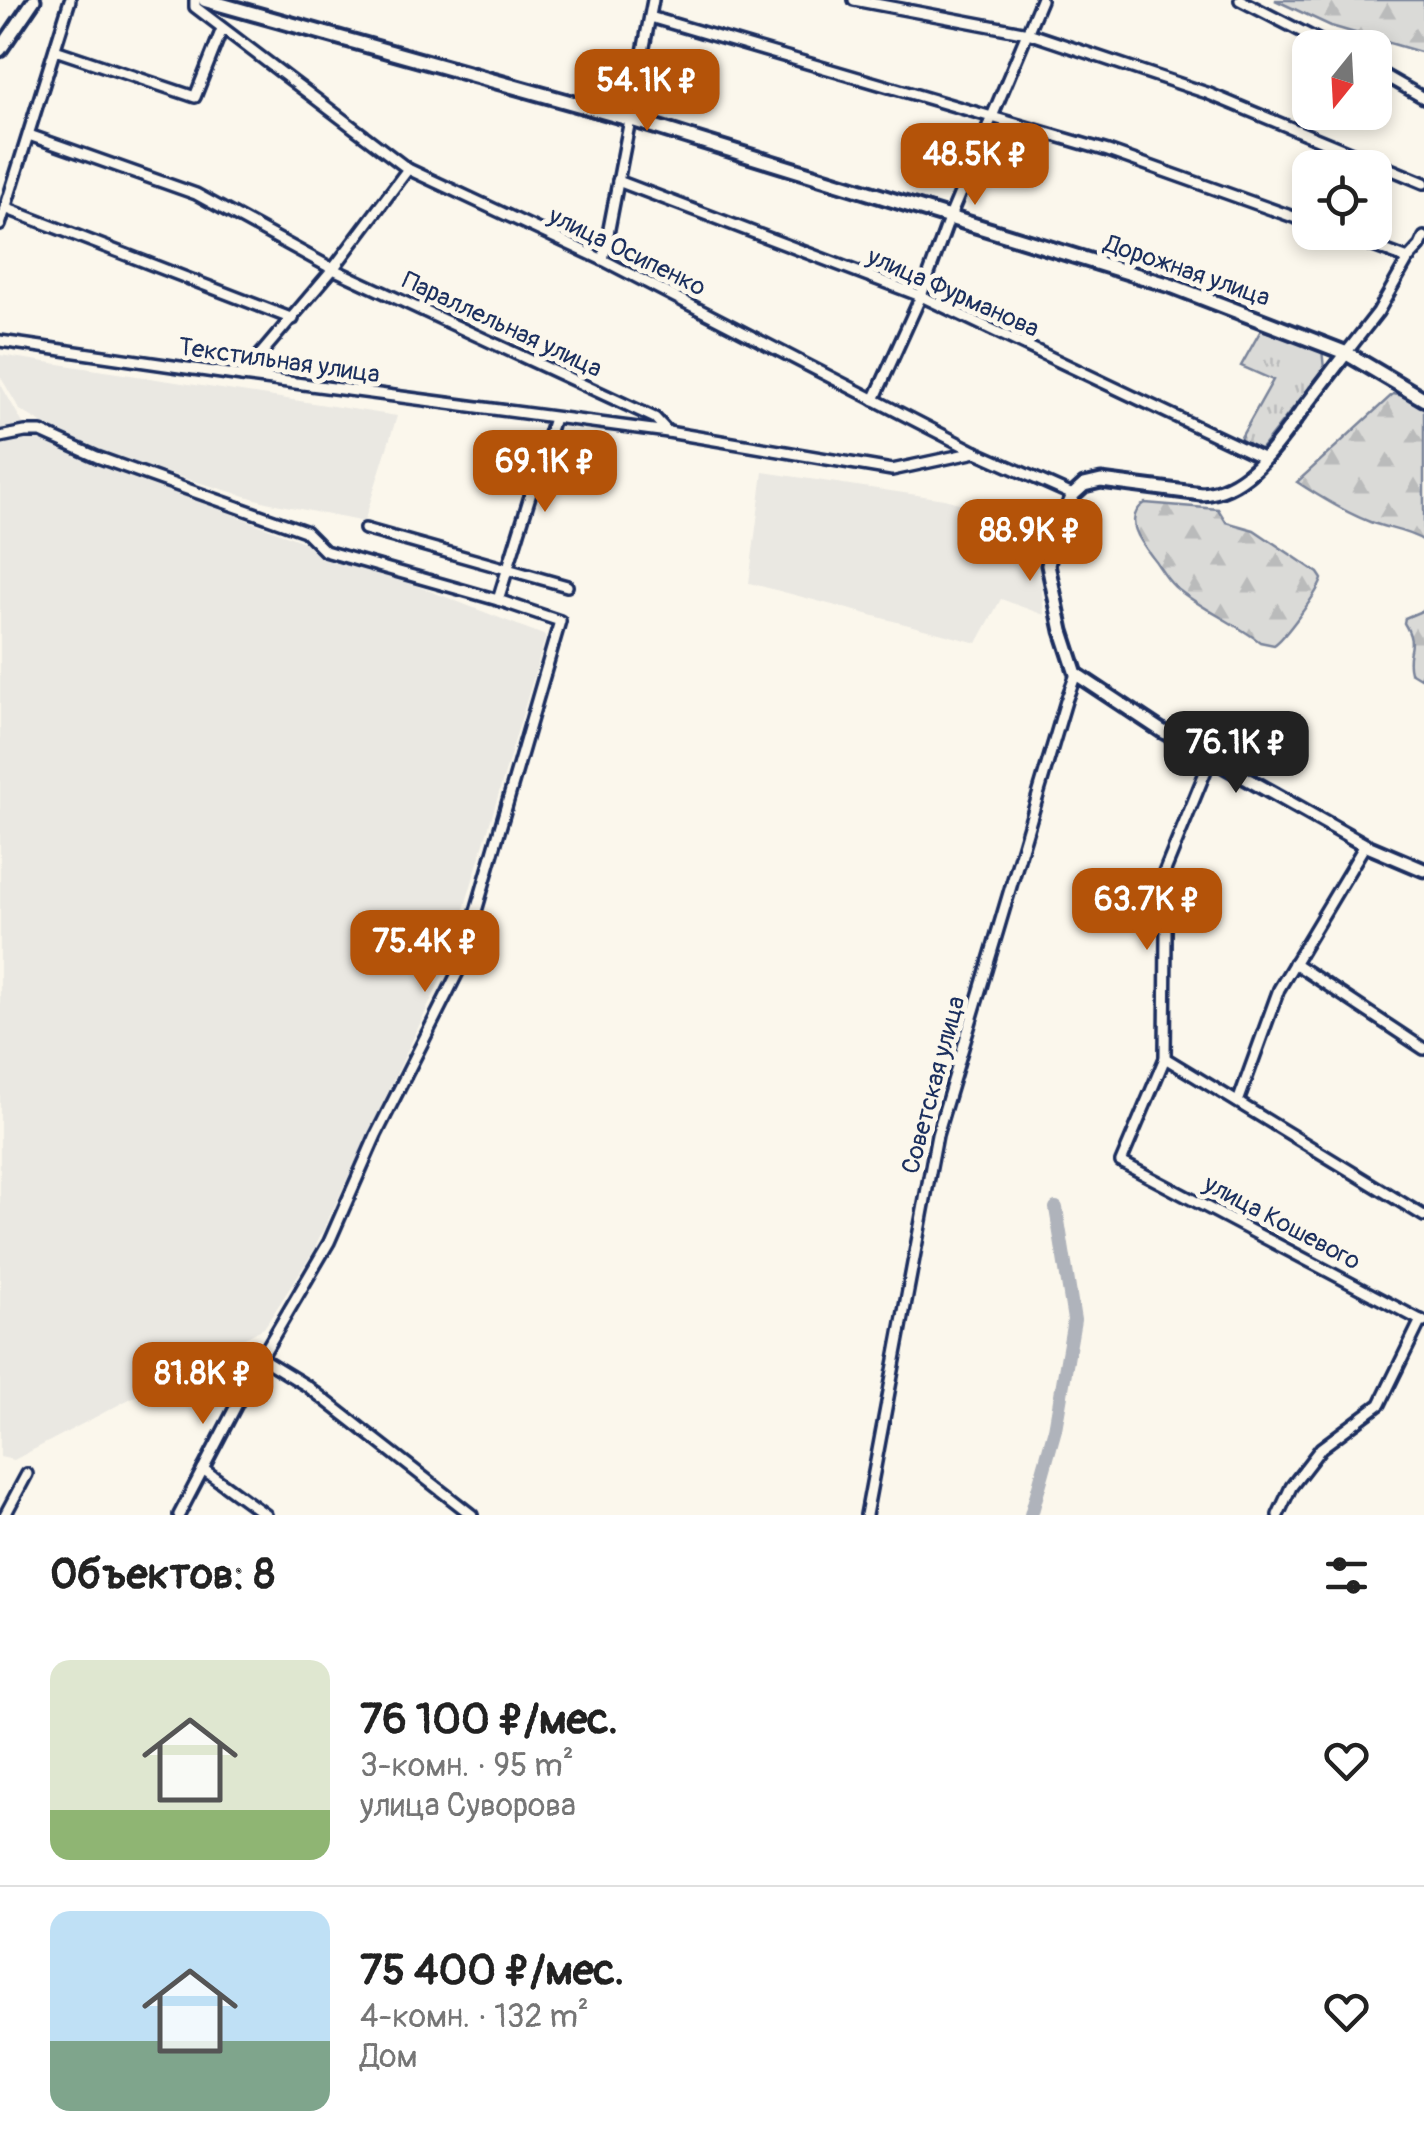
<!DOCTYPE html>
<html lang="ru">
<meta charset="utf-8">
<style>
:root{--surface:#fff;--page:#f6f6f6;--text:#222;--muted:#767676;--line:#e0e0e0;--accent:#b45309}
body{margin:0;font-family:Pangolin,sans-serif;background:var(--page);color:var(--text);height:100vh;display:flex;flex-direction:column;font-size:38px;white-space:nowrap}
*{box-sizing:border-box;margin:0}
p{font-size:32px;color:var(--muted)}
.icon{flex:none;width:55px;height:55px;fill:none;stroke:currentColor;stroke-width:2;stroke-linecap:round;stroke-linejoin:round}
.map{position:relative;height:1515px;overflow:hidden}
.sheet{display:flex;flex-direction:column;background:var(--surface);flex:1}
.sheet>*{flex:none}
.needle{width:65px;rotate:198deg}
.tools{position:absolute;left:1292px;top:30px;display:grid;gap:20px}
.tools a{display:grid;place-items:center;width:100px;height:100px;border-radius:20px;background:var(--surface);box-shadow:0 5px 15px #0003;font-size:50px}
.price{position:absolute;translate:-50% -85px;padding:0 22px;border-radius:20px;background:var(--accent);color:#fff;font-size:32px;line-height:65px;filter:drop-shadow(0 2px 5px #0008)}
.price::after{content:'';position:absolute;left:50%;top:60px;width:30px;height:22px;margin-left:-15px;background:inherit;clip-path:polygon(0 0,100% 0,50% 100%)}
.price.active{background:#222;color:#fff}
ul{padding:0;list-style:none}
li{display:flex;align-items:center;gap:30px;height:250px;padding:0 50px}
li+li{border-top:2px solid var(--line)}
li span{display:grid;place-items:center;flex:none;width:280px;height:200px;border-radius:20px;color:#555}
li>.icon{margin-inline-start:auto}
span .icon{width:120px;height:120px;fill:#fffc;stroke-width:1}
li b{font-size:42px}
h2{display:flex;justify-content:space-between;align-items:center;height:120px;padding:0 50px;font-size:42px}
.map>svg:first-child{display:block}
</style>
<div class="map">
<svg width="1424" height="1515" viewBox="0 0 1424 1515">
<defs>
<pattern id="grass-tufts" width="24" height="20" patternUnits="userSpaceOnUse" patternTransform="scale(2.5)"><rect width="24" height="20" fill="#dadad7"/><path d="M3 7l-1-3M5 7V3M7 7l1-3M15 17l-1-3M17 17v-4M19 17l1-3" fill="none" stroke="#babbbb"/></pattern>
<pattern id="forest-firs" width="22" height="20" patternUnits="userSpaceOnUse" patternTransform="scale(2.5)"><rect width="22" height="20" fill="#dadad7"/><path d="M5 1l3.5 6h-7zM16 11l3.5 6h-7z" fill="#babbbb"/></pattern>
</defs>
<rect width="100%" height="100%" fill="#fbf7ec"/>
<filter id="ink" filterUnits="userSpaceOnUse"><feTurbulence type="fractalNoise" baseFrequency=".01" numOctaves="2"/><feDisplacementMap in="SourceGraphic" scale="20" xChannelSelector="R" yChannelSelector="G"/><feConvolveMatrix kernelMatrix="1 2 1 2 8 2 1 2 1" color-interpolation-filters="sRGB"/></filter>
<g filter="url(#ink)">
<g fill="#eae8e2">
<polygon points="0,355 397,416 364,522 266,502 67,444 37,420 20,410 0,376"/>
<polygon points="0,383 30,436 546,636 447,966 313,1252 264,1328 14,1460 0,1457"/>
<polygon points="763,472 944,499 1045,526 1039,551 1044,615 1001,599 977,643 749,583"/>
</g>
<polygon fill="url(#grass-tufts)" stroke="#7a849a" stroke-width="2.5" points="1261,330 1322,349 1324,369 1260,450 1239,441 1273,380 1241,366"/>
<g fill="url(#forest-firs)" stroke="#7a849a" stroke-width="2.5">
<polygon points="1275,0 1424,0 1424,53 1331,26"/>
<path d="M1393 394 1405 396 1424 408V541C1407 530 1388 529 1370 522 1344 512 1320 497 1297 482Z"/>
<path d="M1145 503 1218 509 1226 522 1254 530 1318 573 1322 579C1319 591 1284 639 1274 645L1260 642C1233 622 1200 608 1175 587 1167 580 1162 571 1156 562 1144 546 1120 519 1145 503Z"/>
<path d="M1424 610V669L1420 678 1410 672C1404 650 1419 647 1404 623L1405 618Z"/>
</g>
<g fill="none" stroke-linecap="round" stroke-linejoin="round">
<polyline stroke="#afb3bb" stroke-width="14" points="1031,1515 1055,1429 1074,1320 1056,1208"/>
<g stroke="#1b2f5e" stroke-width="16">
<g id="minor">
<polyline points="195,0 195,7 408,169 603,260 976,452 1073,495"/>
<polyline points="854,0 1028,33 1207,93 1424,183"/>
<polyline points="1240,0 1334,48"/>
<polyline points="650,17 1108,151 1310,223"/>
<polyline points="55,50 195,97 222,29"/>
<polyline points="1375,70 1424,98"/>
<polyline points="29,135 196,194 333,269 655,418 668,432"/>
<polyline points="618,181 921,296 1265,459"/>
<polyline points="5,208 293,319"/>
<polyline points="0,225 70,0"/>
<polyline points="1336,232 1408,259"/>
<polyline points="603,260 653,0"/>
<polyline points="0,341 242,376 668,432 892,470 976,452"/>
<polyline points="1346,353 1378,312 1408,259 1420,246 1424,237"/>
<polyline points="242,376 333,269 408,169"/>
<polyline points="874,400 921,296 949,219 1041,0"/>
<polyline points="0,437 25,432 41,432 97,457 305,531 325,551 498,600 560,621 459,970 376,1135 329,1242 261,1358 179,1515"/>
<polyline points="365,529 567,586"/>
<polyline points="498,600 554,418"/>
<polyline points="1211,758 1164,873 1166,931 1165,1058 1121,1162 1424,1322"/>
<polyline points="1294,963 1424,1049"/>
<polyline points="1165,1058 1424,1216"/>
<polyline points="1238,1102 1279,989 1365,845"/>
<polyline points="261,1358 307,1386 472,1515"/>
<polyline points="203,1469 266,1515"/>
<polyline points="5,1515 27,1474"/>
<polyline points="866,1515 937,1135 1066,701 1076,674"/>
<polyline points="1278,1515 1291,1487 1321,1448 1380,1404 1421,1320"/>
</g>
</g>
<g stroke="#1b2f5e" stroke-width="19">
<g id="tertiary">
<polyline points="0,50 34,0"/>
<path d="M1346 353C1330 374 1314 395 1298 416 1274 448 1247 491 1202 494L1101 481 1084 485 1073 495 1055 536 1048 565 1062 631 1076 674 1162 731 1365 845 1424 870"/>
</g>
</g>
<g stroke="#1b2f5e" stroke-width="20">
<polyline id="secondary" points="205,0 630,119 1172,286 1346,353 1424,399"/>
</g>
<use href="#minor" stroke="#fbf7ec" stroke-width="9"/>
<use href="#tertiary" stroke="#fbf7ec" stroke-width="11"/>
<use href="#secondary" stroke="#fbf7ec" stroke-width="12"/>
</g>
</g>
<g text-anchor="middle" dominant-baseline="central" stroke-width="10" stroke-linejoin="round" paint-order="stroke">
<g font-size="25" fill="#1b2f5e" stroke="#fbf7ec">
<text transform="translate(627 252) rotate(26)">улица Осипенко</text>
<text transform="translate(1187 271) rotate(19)">Дорожная улица</text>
<text transform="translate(953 293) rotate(24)">улица Фурманова</text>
<text transform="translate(502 325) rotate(25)">Параллельная улица</text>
<text transform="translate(279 361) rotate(8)">Текстильная улица</text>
<text transform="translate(934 1085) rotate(-75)">Советская улица</text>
<text transform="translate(1282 1223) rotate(28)">улица Кошевого</text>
</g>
</g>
</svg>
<div class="tools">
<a><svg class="needle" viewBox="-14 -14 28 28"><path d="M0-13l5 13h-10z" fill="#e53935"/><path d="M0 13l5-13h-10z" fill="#767676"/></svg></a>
<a><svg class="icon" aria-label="locate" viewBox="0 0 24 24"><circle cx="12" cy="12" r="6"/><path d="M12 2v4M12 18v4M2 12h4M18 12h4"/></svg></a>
</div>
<b class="price" style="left:647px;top:134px">54.1K ₽</b>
<b class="price" style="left:975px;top:208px">48.5K ₽</b>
<b class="price" style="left:545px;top:515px">69.1K ₽</b>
<b class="price" style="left:1030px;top:584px">88.9K ₽</b>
<b class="price active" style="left:1236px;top:796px">76.1K ₽</b>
<b class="price" style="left:1147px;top:953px">63.7K ₽</b>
<b class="price" style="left:425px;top:995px">75.4K ₽</b>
<b class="price" style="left:203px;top:1427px">81.8K ₽</b>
</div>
<section class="sheet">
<h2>Объектов: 8<svg class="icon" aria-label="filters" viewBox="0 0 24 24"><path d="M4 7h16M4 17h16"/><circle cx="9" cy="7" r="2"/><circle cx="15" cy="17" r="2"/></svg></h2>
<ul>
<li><span style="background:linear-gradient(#dfe7d0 75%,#8fb573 0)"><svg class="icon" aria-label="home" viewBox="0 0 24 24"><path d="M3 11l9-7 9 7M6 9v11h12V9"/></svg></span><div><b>76 100 ₽/мес.</b><p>3-комн. · 95 m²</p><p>улица Суворова</p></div><svg class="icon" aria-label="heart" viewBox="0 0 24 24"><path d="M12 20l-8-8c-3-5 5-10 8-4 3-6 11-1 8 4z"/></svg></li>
<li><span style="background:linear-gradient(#bfe0f5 65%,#7fa58c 0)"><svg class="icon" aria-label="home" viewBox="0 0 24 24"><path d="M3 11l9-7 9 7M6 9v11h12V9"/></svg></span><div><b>75 400 ₽/мес.</b><p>4-комн. · 132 m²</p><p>Дом</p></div><svg class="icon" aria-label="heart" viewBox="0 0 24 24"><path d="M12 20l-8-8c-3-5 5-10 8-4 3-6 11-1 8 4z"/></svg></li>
</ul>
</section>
